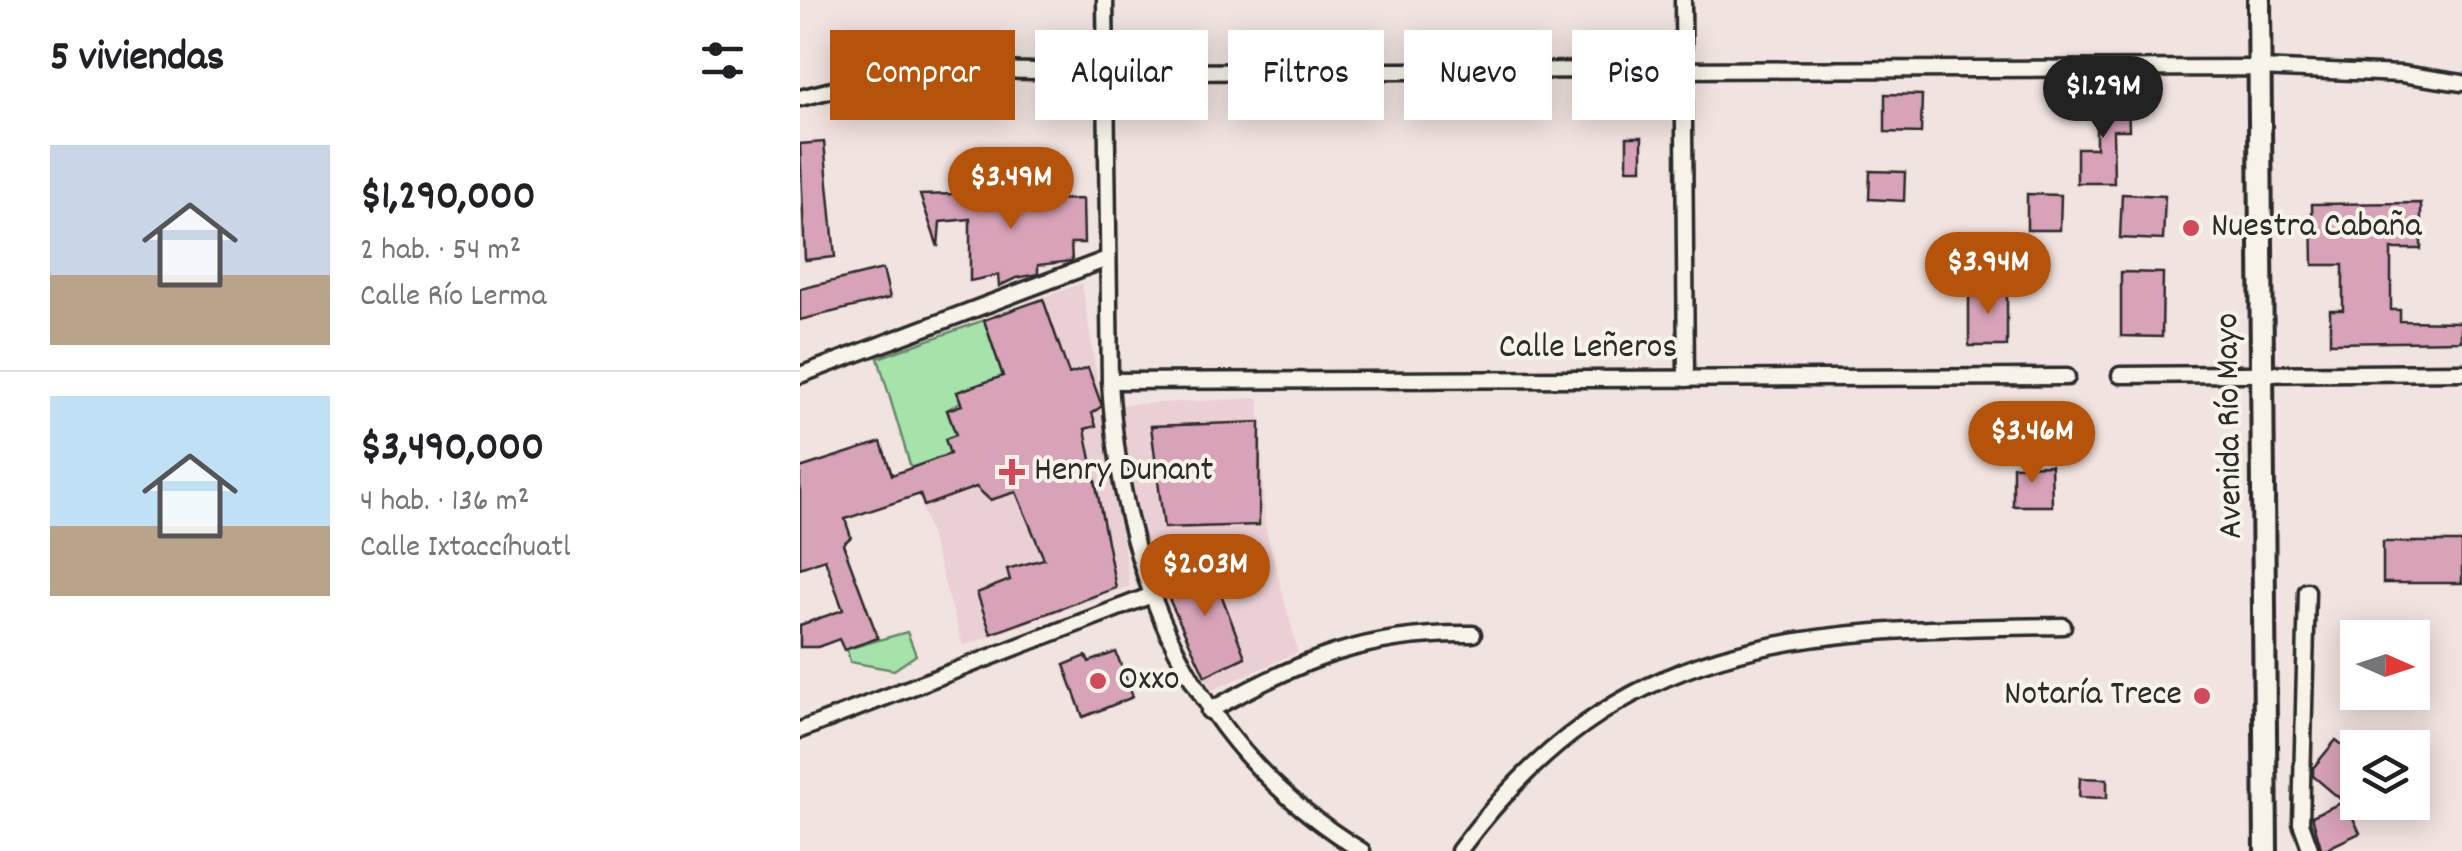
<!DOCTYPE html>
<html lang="es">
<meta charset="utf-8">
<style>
:root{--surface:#fff;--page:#f6f6f6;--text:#202124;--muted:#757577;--line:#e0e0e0;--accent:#b45309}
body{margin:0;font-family:Dekko,sans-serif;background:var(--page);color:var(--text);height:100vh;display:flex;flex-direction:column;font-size:38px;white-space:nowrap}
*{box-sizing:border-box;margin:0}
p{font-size:32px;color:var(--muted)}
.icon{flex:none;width:55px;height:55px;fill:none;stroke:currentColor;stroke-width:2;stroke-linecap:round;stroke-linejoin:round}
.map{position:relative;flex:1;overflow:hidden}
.sheet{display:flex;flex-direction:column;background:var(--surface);width:800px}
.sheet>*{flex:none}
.guide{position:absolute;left:30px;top:30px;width:950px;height:90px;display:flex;gap:20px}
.needle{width:65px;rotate:93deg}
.buttons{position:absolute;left:1540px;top:620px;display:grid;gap:20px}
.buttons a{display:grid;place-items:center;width:90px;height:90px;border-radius:0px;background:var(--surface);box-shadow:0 5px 25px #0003;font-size:50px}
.price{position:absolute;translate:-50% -85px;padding:0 22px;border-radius:35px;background:var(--accent);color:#fff;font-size:32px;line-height:65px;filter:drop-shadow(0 2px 5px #0008)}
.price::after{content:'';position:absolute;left:50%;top:60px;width:30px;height:22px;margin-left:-15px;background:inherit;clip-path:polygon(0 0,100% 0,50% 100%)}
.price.current{background:#222;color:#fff}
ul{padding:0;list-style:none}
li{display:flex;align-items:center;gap:30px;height:250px;padding:0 50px}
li+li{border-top:2px solid var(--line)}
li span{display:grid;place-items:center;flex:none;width:280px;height:200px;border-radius:0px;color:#555}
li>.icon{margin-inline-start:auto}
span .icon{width:120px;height:120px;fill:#fffc;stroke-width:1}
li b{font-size:42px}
h2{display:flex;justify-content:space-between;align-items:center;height:120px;padding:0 50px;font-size:42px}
.chip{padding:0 35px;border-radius:0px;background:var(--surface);box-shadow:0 5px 25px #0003;font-size:35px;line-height:90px}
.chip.current{background:var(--accent);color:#fff}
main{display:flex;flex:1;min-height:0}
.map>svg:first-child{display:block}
</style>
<main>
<section class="sheet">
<h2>5 viviendas<svg class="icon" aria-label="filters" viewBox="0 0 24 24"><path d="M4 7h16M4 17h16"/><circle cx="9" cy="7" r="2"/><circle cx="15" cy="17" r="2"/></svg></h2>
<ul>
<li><span style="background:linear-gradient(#c9d6e8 65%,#b9a48a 0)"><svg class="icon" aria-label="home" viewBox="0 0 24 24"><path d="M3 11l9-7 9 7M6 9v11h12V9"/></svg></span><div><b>$1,290,000</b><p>2 hab. · 54 m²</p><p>Calle Río Lerma</p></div></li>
<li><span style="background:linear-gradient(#bfe0f5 65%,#b9a48a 0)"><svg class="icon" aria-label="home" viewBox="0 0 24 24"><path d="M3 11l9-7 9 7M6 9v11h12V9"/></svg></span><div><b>$3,490,000</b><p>4 hab. · 136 m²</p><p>Calle Ixtaccíhuatl</p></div></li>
</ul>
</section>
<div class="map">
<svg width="1662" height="851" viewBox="0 0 1662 851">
<rect width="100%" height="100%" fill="#f1e3df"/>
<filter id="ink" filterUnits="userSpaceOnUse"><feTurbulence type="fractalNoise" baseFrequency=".01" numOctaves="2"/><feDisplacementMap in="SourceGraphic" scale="20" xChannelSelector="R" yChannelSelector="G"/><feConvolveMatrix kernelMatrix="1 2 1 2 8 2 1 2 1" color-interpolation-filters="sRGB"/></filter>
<g filter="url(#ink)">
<g fill="#ead0d4">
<polygon points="282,283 330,586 163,646 78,358"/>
<polygon points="459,398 465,525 498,652 410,691 338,531 317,405"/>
</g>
<g fill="#a5e3aa" stroke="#68876a" stroke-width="2.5">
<polygon points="184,320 203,376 147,410 156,435 150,454 111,468 78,358"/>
<polygon points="107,632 116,655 94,670 50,662 47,649"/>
</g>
<g fill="#d8a2b9" stroke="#2b2b2b" stroke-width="2.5">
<polygon points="1085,94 1122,95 1121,133 1085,132"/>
<polygon points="1328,96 1329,130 1313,130 1314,183 1277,183 1277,148 1296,148 1296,97"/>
<rect x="827" y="137" width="15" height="32"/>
<polygon points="24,142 35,257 5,260 0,144"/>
<polygon points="1070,171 1105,172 1104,201 1069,199"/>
<polygon points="195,193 195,201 283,199 284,243 271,243 272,261 238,265 238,274 216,278 199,286 198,275 170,281 170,219 140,222 138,247 120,195"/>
<polygon points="1227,194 1261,195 1260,230 1227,230"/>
<polygon points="1322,194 1365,196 1363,240 1320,238"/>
<polygon points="1621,203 1621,249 1591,249 1591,310 1600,310 1600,321 1661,322 1661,341 1530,343 1530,310 1543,310 1543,265 1513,265 1512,204"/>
<polygon points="83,269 90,298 0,320 0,289"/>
<polygon points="1321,272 1363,273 1362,337 1321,336"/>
<rect x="1169" y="288" width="38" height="58"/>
<polygon points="243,299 269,374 288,368 302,406 292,413 296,426 285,429 316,588 191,634 177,593 210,580 207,569 244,559 216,492 190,500 176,487 124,506 120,494 45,519 51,537 43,544 78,638 44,650 39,639 18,647 0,647 0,625 43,610 25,559 0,568 0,468 81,442 92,475 150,454 145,439 156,435 147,410 162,405 157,392 203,376 184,320"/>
<polygon points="460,422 459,525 364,528 351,426"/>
<polygon points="1251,465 1252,506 1213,506 1213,466"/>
<rect x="1583" y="542" width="79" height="41"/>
<polygon points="410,565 445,657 405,676 362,584"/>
<polygon points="316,652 333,697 283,717 264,665 286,656 289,662"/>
<polygon points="1536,740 1558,757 1558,775 1539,798 1513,776 1513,768"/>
<polygon points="1280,778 1307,779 1307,798 1279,797"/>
<polygon points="1545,801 1560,833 1522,851 1512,816"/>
</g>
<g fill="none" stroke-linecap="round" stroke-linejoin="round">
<g stroke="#2b2b2b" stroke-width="21">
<g id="street">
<path d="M305 0 310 381C321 575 391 747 562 851"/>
<polyline points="883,0 886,379"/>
<polyline points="0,98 114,69 305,72 1459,68 1602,74 1662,83"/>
<polyline points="0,375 307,259"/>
<polyline points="1320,375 1662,372"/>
<polyline points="310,381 1267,377"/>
<polyline points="1507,591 1501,823 1511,851"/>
<path d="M409 711C500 660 568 632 673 634"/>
<polyline points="0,730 352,595"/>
<path d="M659 851C825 627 1009 630 1263 626"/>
</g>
</g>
<g stroke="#2b2b2b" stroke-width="28">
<polyline id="secondary" points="1459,0 1466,851"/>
</g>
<use href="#street" stroke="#f7f3e8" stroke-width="14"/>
<use href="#secondary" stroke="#f7f3e8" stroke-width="20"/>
</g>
</g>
<g fill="#d1495b" stroke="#f7f3e8" stroke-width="4">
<circle cx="1391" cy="228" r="10"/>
<path d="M207 457h10v10h10v10h-10v10h-10v-10h-10v-10h10z"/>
<circle cx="298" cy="681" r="10"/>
<circle cx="1402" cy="696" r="10"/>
</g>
<g text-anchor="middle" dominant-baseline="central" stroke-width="8" stroke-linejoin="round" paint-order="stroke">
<g font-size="35" fill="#2b2b2b" stroke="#f7f3e8" text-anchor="start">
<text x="1411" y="228">Nuestra Cabaña</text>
<text x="234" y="472">Henry Dunant</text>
<text x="318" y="681">Oxxo</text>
<text x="1382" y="696" text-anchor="end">Notaría Trece</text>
</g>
<g font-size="35" fill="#2b2b2b" stroke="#f7f3e8">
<text x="788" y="349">Calle Leñeros</text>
<text transform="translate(1431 426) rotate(-91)">Avenida Río Mayo</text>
</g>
</g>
</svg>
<div class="buttons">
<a><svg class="needle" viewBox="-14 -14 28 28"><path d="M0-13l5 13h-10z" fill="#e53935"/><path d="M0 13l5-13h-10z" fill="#757577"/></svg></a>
<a><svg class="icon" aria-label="layers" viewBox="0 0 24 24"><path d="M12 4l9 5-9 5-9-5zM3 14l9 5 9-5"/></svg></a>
</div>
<b class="price current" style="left:1303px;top:141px">$1.29M</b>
<b class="price" style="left:211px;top:232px">$3.49M</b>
<b class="price" style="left:1188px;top:317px">$3.94M</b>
<b class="price" style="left:1232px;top:486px">$3.46M</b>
<b class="price" style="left:405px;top:619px">$2.03M</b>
<div class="guide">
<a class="chip current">Comprar</a>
<a class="chip">Alquilar</a>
<a class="chip">Filtros</a>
<a class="chip">Nuevo</a>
<a class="chip">Piso</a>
</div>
</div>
</main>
